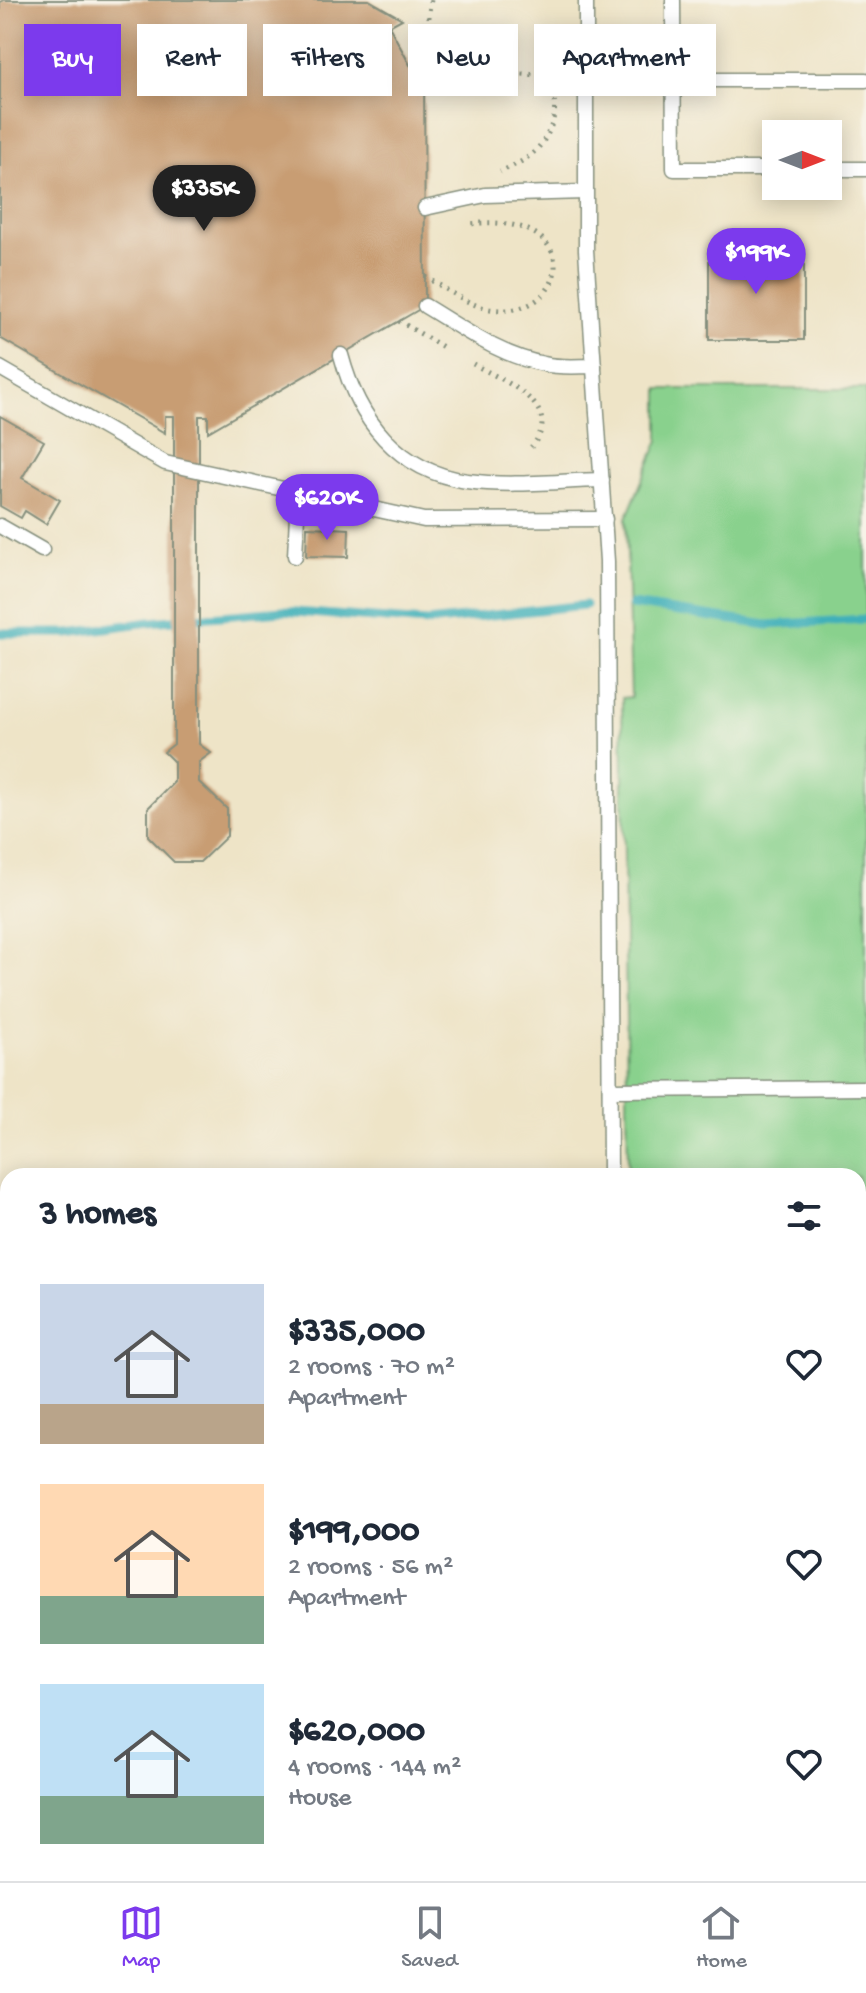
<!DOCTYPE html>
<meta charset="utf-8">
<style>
:root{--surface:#fff;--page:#f2f2f3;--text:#1f2937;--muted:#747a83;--line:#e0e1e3;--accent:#7c3aed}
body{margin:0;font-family:"Gochi Hand",sans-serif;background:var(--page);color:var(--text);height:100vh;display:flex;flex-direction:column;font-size:30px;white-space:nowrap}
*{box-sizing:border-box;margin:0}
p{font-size:26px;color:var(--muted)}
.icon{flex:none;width:44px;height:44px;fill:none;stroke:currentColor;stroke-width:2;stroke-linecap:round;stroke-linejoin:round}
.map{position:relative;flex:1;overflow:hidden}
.side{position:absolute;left:0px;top:1168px;width:866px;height:714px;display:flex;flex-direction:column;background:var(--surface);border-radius:24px 24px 0 0;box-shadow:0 4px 20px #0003}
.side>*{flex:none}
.hud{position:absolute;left:24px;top:24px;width:818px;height:72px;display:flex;gap:16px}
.needle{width:52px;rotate:90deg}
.controls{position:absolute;left:762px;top:120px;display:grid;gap:16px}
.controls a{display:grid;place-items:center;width:80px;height:80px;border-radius:0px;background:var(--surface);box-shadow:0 4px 20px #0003;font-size:40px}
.price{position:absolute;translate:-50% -68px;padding:0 18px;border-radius:28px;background:var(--accent);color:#fff;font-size:26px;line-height:52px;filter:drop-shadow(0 2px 4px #0008)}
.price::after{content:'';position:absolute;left:50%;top:48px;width:24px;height:18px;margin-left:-12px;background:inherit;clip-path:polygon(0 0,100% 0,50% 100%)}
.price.current{background:#222;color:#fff}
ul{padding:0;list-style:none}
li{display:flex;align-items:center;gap:24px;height:200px;padding:0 40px}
li span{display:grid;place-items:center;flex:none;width:224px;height:160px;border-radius:0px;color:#555}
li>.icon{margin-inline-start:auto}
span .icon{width:96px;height:96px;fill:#fffc;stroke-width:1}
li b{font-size:34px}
h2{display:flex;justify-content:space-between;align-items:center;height:96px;padding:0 40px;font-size:34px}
.tag{padding:0 28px;border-radius:0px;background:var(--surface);box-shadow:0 4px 20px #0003;font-size:28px;line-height:72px}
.tag.current{background:var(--accent);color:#fff}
.tab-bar{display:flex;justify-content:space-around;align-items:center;height:112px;border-top:2px solid var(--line);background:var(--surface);font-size:22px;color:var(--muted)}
.tab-bar a{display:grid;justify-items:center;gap:4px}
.tab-bar .current{color:var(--accent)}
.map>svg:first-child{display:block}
</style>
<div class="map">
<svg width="866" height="1881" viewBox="0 0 866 1881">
<rect width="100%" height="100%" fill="#f7f3e8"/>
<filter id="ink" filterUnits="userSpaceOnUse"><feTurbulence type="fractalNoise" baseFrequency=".0125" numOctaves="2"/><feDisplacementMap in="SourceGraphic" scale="16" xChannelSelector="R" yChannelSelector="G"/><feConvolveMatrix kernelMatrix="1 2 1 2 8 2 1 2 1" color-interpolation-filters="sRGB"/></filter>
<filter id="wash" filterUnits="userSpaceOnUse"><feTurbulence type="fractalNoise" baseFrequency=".006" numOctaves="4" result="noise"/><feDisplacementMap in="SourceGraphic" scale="32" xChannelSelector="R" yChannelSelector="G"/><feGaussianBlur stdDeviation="1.8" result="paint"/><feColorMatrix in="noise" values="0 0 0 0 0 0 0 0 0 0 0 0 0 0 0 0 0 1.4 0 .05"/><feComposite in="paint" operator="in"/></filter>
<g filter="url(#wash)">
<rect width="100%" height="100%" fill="#eee4c7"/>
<g fill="#89d18d" stroke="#548760" stroke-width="2">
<polygon points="659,389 866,389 866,1310 858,1310 858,1176 628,1176 622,698 631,697 626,519 659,440"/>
<polygon points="0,1417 8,1417 8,1874 806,1874 806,1881 0,1881"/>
</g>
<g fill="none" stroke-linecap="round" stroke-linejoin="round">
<g stroke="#40b0b9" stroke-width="9">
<polyline points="632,605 767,625 866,619"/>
<polyline points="0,633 69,633 149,622 282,611 427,622 585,605"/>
</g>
<polyline stroke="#86907e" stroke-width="82" points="858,1550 860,1881"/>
</g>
<g id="blocks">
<g fill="#c89d73">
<polygon points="4,0 369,0 402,19 389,26 410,65 424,56 425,306 208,432 208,416 199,416 199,744 211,753 199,762 199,782 227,809 227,836 200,862 174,862 148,836 148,808 174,782 174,762 164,752 174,744 174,416 165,416 165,433 0,338 0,2"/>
<rect x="709" y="253" width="95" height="87"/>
<polygon points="0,416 44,441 22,478 60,500 46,524 25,511 21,518 0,506"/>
<polygon points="307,527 349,529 348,557 306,556"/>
</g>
</g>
</g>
<g filter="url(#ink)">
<use href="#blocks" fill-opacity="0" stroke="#86907e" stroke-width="2"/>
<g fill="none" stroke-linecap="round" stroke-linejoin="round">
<g stroke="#86907e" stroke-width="17">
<g id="lane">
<polyline points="586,0 586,250 607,561 610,1176"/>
<polyline points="673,0 674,169 776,169"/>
<polyline points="673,80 866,80"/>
<polyline points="828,169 866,169"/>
<polyline points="425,208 485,195 585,192"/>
<path d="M425 306C462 328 500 356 544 364 560 368 577 366 594 366"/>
<path d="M341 355C358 419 397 471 467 481 511 487 558 481 602 480"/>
<polyline points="0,368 165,463 424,520 605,519"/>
<polyline points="0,526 42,550"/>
<polyline points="295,556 297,515 302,493"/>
<polyline points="610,1090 866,1088"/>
<polyline points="616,1874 616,1881"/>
<polyline points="0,1876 8,1881"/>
</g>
</g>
<g stroke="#86907e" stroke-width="5" stroke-dasharray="2 6" stroke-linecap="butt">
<path d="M431 0C424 31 435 56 463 71L540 75C567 97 553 139 528 157 520 163 510 167 500 172"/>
<path d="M425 277C444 287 465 303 485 308 569 327 593 210 469 224"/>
<polyline points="399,321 443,347"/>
<path d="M473 364C502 380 568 406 531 447"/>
</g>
<use href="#lane" stroke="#fff" stroke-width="14"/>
</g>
</g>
</svg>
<div class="controls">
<a><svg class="needle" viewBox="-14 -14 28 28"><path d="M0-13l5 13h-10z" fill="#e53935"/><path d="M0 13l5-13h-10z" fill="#747a83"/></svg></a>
</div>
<b class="price current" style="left:204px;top:233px">$335K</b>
<b class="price" style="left:756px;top:296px">$199K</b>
<b class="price" style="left:327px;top:542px">$620K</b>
<div class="hud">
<a class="tag current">Buy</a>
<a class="tag">Rent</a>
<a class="tag">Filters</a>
<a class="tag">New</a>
<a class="tag">Apartment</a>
</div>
<section class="side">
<h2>3 homes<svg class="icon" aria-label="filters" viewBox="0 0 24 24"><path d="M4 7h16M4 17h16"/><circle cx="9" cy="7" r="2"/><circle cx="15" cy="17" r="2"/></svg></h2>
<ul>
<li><span style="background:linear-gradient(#c9d6e8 75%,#b9a48a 0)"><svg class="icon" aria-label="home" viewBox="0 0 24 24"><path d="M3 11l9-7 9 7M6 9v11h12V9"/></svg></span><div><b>$335,000</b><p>2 rooms · 70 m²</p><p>Apartment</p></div><svg class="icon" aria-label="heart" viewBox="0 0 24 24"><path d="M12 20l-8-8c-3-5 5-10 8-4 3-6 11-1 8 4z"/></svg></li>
<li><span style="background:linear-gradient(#ffd9b3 70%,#7fa58c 0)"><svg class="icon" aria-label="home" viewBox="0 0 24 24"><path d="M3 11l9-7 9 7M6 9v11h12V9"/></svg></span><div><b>$199,000</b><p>2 rooms · 56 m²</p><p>Apartment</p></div><svg class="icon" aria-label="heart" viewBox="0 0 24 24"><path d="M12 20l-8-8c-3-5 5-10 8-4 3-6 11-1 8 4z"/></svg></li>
<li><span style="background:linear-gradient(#bfe0f5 70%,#7fa58c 0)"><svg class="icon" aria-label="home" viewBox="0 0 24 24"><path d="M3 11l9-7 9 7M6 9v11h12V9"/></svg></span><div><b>$620,000</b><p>4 rooms · 144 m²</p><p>House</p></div><svg class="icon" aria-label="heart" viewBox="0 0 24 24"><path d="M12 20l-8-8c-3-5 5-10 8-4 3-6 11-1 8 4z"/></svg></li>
</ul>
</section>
</div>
<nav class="tab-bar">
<a class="current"><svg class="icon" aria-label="map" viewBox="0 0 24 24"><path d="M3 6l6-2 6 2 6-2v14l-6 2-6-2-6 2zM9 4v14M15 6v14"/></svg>Map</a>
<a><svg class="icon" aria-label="saved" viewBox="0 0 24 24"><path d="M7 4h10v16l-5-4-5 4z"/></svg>Saved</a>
<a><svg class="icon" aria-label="home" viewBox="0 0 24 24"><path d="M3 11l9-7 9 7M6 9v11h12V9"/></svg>Home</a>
</nav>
